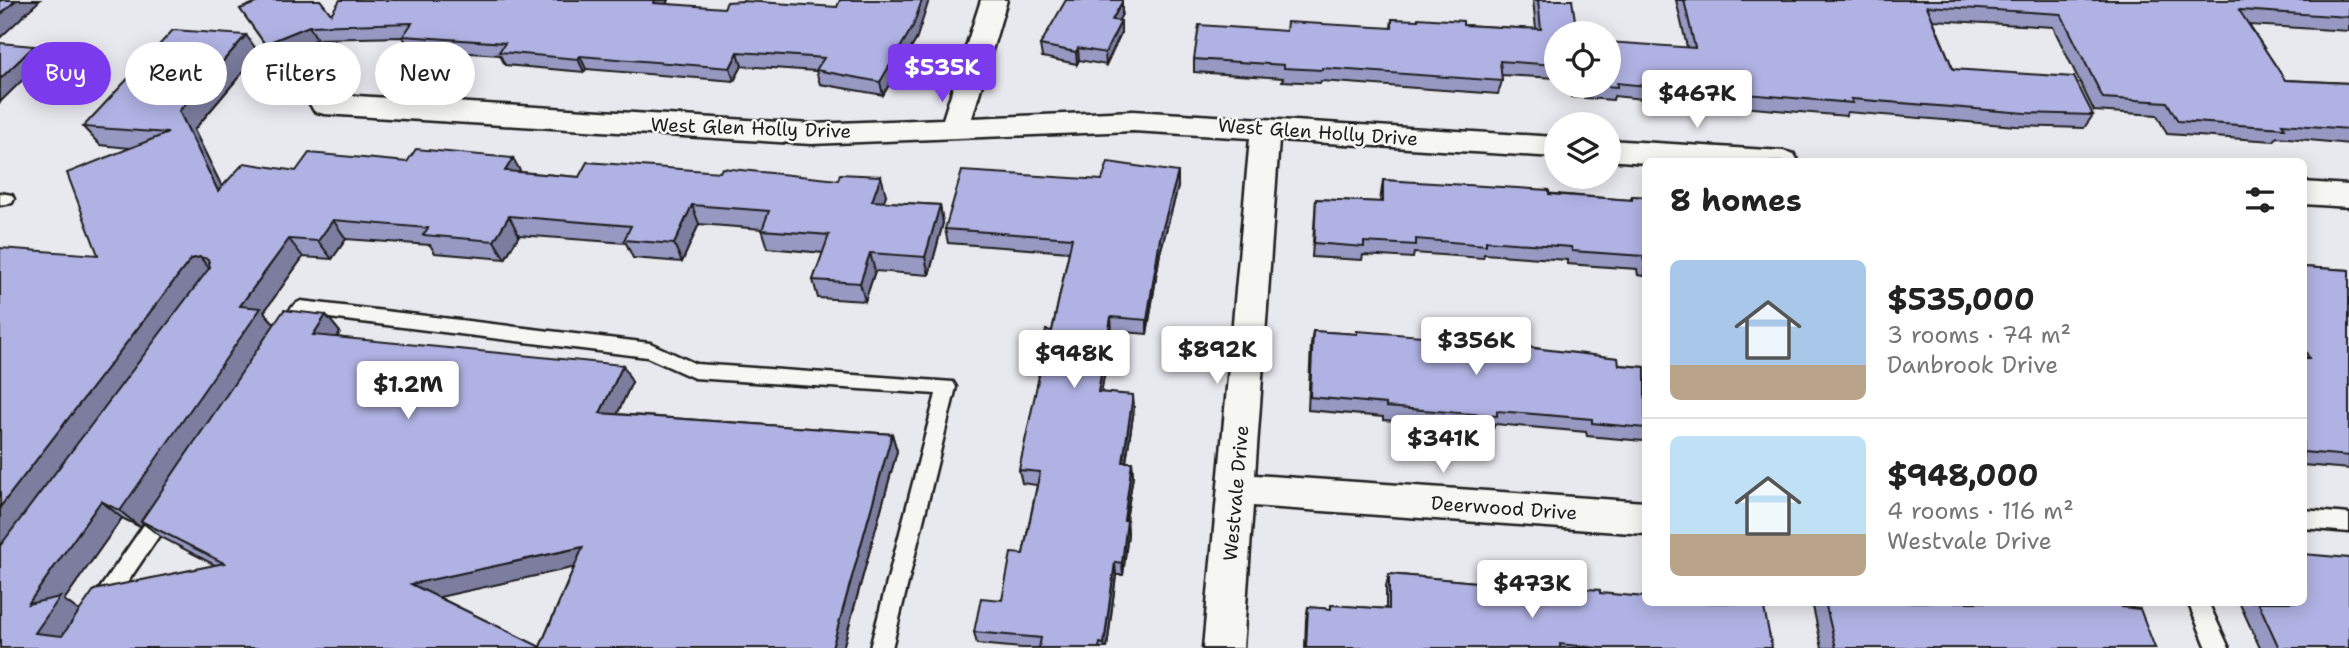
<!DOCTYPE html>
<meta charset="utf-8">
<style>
:root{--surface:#fff;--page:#f2f2f2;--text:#222;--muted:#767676;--line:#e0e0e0;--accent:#7c3aed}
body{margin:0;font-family:"Shantell Sans",sans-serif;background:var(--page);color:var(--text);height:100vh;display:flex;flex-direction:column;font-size:26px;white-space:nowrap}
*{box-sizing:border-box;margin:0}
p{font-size:23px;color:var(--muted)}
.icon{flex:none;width:38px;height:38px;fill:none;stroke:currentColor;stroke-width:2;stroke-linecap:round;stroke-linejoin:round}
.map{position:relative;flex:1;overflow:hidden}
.side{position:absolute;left:1642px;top:158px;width:665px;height:448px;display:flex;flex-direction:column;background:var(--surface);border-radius:10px;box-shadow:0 4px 18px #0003}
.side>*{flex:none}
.guide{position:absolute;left:21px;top:42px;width:665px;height:63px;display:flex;gap:14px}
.controls{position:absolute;left:1544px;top:21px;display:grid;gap:14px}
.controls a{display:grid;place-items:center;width:77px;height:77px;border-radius:50%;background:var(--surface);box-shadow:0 4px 18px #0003;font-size:35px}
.price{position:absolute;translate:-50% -60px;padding:0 16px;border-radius:7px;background:#fff;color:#222;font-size:23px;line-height:46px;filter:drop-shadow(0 2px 4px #0008)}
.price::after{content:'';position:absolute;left:50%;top:42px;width:21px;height:16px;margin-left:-10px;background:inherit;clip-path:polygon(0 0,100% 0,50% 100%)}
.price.active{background:var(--accent);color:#fff}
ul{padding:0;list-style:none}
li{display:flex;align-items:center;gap:21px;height:175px;padding:0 28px}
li+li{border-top:2px solid var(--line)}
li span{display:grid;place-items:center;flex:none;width:196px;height:140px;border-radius:10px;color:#555}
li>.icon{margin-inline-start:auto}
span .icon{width:84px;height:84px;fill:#fffc;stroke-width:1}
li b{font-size:30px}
h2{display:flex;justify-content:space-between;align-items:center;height:84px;padding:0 28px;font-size:30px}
.tag{padding:0 24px;border-radius:32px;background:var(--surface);box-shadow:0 4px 18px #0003;font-size:24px;line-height:63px}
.tag.active{background:var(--accent);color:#fff}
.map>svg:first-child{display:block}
</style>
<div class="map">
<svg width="2349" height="648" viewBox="0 0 2349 648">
<rect width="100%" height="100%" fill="#e8e8ef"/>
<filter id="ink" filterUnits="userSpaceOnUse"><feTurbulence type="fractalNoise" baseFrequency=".0143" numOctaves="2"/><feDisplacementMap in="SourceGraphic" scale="14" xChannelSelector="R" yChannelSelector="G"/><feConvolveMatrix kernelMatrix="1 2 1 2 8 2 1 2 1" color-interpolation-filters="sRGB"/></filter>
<g filter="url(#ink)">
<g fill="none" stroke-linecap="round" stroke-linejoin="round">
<g stroke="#1c1c1c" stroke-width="5">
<g id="service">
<polygon points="0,193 12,195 14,199 12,203 0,205"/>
<path d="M301 301 650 343 696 364 953 382 956 387 892 648H870L936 394 694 378 647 357 305 315 291 337H279L276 332C282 322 290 305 301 301Z"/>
<polygon points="164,504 171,506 174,512 171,518 108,611 101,613 94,611 91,604 94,597 157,506"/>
<polygon points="2303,510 2349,514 2349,532 2303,528"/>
<polygon points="2188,602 2208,602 2229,648 2207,648"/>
</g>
</g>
<g stroke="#1c1c1c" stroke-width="5">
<g id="minor">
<polygon points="981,0 1007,0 972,118 1133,111 1556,137 1556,157 1279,140 1255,475 1645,502 1645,534 1253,506 1243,648 1203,648 1250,138 1133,131 811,144 324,114 314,111 310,104 314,97 324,94 811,124 943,119"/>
<polygon points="1608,140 1783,151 1794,154 1798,161 1645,163 1608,160"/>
<polygon points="2303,182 2349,185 2349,207 2303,204"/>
</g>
</g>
<use href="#service" fill="#f6f6f2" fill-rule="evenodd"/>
<use href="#minor" fill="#f6f6f2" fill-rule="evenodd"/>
</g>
<g fill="#9799c3" stroke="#1c1c1c" stroke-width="2" fill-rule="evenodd">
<polygon points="259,0 320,0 331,14 605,0 668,0 666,4 916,40 883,95 820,84 816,71 742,66 734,81 586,69 584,72 505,65 500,55 410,49 403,37 317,39 274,57 240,9 260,1"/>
<polygon points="1533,0 1572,0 1556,33 1556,78 1501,75 1502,81 1498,94 1321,81 1320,83 1282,81 1283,78 1194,72 1194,59 1286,31 1391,28 1392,19 1463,25 1536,29"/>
<polygon points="1676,0 2349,0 2349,31 2249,25 2285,80 2349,83 2349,144 2277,137 2274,141 2167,134 2157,115 2094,111 2053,27 1933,20 1953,69 2093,115 2084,128 2016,126 1847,112 1846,116 1730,106 1730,108 1614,96 1613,100 1571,97 1570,86 1608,86 1687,47"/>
<polygon points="1122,14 1118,21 1121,21 1121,33 1106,65 1079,60 1077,64 1042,57 1040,45"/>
<path d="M259 53 194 130 222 187 296 171 521 172 579 177 886 195 883 202 940 205 943 223 929 275 875 271 865 301 818 298 813 280 823 253 768 248 762 229 699 224 682 262 633 258 626 243 519 235 505 259 435 253 430 245 346 239 332 259 303 257 264 312 275 324 326 315 340 332 337 337 632 382 617 414 892 434 897 451 843 648H0L98 255 130 148 100 145 83 127ZM122 518 140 527 143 523 161 537 215 565 79 611 64 600ZM574 567 540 647 438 597Z"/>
<polygon points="1383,180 1630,200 1632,196 1645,197 1645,276 1638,275 1637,269 1567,264 1567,260 1484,254 1483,258 1414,253 1413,258 1363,255 1362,260 1312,257 1316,199 1380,202"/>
<polygon points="1178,187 1160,253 1147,334 1112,331 1101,392 1134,409 1126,462 1132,462 1133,476 1126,520 1127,520 1128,533 1123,575 1116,575 1107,648 1022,648 977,644 974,632 1002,600 1023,554 1037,485 1022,483 1019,470 1039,379 1038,371 1052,331 1069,252 948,243 945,229"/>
<polygon points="2303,267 2349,270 2349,469 2303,465"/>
<polygon points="1447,330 1619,365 1645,367 1645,438 1643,441 1587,436 1586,432 1495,424 1493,429 1383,420 1383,417 1308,410 1311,344 1313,331 1356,334 1445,338"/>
<polygon points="1389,574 1551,589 1552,586 1600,593 1772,648 1305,648 1306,619 1308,607 1331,609 1331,605 1386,609 1386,586"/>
<polygon points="1812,602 2120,602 2122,607 2155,648 1822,648"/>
<polygon points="2239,602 2303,602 2349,648 2260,648"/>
</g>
<g fill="#7b7d9f" stroke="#1c1c1c" stroke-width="2">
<polygon points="16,0 40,0 0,38 0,15"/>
<polygon points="655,0 668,0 659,16 654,3"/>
<polygon points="922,0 929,0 916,40 883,95 880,82"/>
<polygon points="1122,2 1122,14 1113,32 1112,20"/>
<polygon points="1121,21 1121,33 1106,65 1105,53"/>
<polygon points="309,26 317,39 274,57 265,44"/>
<polygon points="246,35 259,53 194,130 233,209 218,191 179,111"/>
<polygon points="34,46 45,58 0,102 0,79"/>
<polygon points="1078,48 1079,60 1077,64 1076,52"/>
<polygon points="738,52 742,66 734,81 730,68"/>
<polygon points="580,56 586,69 584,72 578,59"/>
<polygon points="513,158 523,176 505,171"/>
<polygon points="1178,172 1178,187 1160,253 1147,334 1147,320 1160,238"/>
<polygon points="881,176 886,195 877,220 872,201"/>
<polygon points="692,205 699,224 682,262 674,244"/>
<polygon points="940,205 943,223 929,275 925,257"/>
<polygon points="509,216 519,235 505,259 494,241"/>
<polygon points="333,220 346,239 332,259 318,241"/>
<polygon points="289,239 303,257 264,312 276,326 140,527 120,511 240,306"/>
<polygon points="870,253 875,271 865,301 860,283"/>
<polygon points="200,257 215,275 0,553 0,507 191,259"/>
<polygon points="326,315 340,332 327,352 313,335"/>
<polygon points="1111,317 1112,331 1099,405 1098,392"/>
<polygon points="623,365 632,382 610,430 600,413"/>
<polygon points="1133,395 1134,409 1124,475 1123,462"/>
<polygon points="892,434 897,451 843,648 832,648"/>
<polygon points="1132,462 1133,476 1124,533 1124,520"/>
<polygon points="101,501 122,518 64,600 82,613 59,648 35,633 28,604"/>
<polygon points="1127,520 1128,533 1123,575 1122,563"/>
<polygon points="583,547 594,563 426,600 411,584"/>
<polygon points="1115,562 1116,575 1107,648 1105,648 1104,644"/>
</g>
<g fill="#b0b2e3" stroke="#1c1c1c" stroke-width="2" fill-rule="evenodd">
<polygon points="0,0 16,0 0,15"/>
<polygon points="260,0 320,0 331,14 340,0 655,0 654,3 724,8 727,2 743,1 837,7 840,0 922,0 913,26 880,82 816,70 824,58 738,52 730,68 580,56 578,59 499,52 505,43 403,36 412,23 309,26 265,44 240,9 261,1"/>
<polygon points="1066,0 1122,0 1122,2 1112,20 1121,21 1105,53 1078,48 1076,52 1040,45"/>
<polygon points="1538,0 1572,0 1577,33 1556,33 1556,65 1500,61 1502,81 1322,68 1322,70 1284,68 1284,65 1194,59 1199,25 1286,31 1287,22 1392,28 1392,19 1418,20 1418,18 1463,21 1463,25 1541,29"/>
<polygon points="1684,0 2349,0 2349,17 2239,10 2285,80 2349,83 2349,129 2282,124 2285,128 2178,121 2167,102 2103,98 2061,14 1927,6 1953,69 2074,77 2093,115 2025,113 1851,99 1853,103 1735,93 1735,95 1617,83 1617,87 1605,86 1608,86 1608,42 1695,48"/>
<path d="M173 30 246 35 179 111 218 191 244 163 296 171 309 153 407 162 416 149 513 158 505 171 579 177 587 162 720 172 722 168 838 180 840 174 881 176 872 201 940 205 925 257 870 253 860 283 813 280 829 235 762 230 769 211 692 205 674 244 624 240 631 226 509 216 494 241 423 235 428 228 333 220 318 241 289 239 240 306 261 308 120 511 101 501 28 604 60 597 35 633 62 636 94 590 224 563 141 521 284 310 326 315 313 335 623 365 600 413 892 434 832 648H0V546L210 267 208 259 200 257 191 259 0 507V248L98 255 67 173 168 133 83 127ZM583 547 540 647 411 584Z"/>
<polygon points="0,43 34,46 0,79"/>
<polygon points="1108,162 1178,172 1160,238 1147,320 1111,317 1098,392 1133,395 1123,462 1132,462 1124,520 1127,520 1122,563 1115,562 1104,644 1100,643 1099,648 1039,648 1041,638 974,632 981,598 1002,600 1011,553 1023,554 1040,472 1019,470 1040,371 1038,371 1046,330 1052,331 1072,238 945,229 962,171 1102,180"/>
<polygon points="1383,180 1549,190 1549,194 1632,200 1632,196 1645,197 1645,262 1644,262 1643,256 1572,251 1571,247 1486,241 1486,245 1416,239 1416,245 1364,242 1364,247 1314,243 1316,199 1383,202"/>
<polygon points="2303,267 2349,270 2349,456 2303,452 2303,358 2309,358 2303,347"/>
<polygon points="1447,330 1525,337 1525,347 1618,358 1619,365 1645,367 1645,428 1592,423 1592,419 1497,411 1497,416 1386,407 1386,404 1310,397 1313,331 1357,334 1357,331 1448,338"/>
<polygon points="2303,554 2349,558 2349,648 2279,648 2258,602 2303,602"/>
<polygon points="1389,574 1553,589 1552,586 1600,590 1600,593 1645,597 1645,602 1763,603 1772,648 1599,648 1560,644 1560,648 1306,648 1308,607 1331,609 1331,605 1389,609"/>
<polygon points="1825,602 2120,602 2122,607 2140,609 2155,648 1836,648"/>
</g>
</g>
<g text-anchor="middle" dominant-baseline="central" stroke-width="5" stroke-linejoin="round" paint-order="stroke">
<g font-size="19" fill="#1c1c1c" stroke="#f6f6f2">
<text transform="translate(751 128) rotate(2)">West Glen Holly Drive</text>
<text transform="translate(1318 132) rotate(4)">West Glen Holly Drive</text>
<text transform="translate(1236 493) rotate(-85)">Westvale Drive</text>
<text transform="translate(1504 508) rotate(4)">Deerwood Drive</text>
</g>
</g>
</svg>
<div class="controls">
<a><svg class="icon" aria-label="locate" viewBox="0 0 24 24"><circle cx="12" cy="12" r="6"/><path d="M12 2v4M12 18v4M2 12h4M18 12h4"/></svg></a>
<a><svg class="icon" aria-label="layers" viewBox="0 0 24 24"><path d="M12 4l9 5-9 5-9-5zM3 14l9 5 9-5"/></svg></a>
</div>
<b class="price active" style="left:942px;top:104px">$535K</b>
<b class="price" style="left:1697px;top:130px">$467K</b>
<b class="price" style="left:1476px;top:377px">$356K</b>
<b class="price" style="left:1217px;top:386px">$892K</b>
<b class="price" style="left:1074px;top:390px">$948K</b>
<b class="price" style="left:408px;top:421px">$1.2M</b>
<b class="price" style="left:1443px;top:475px">$341K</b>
<b class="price" style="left:1532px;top:620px">$473K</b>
<div class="guide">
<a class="tag active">Buy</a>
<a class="tag">Rent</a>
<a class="tag">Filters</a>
<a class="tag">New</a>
</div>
<section class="side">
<h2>8 homes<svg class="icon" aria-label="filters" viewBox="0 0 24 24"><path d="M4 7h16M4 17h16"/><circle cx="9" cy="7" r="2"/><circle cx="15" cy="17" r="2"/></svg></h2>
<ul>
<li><span style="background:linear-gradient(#a9c7e8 75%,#b9a48a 0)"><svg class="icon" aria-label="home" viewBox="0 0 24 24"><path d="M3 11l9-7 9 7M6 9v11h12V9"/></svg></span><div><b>$535,000</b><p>3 rooms · 74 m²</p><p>Danbrook Drive</p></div></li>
<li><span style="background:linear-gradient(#bfe0f5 70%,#b9a48a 0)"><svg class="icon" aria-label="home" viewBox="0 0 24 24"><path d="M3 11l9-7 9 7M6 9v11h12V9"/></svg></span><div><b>$948,000</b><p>4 rooms · 116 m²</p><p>Westvale Drive</p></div></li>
</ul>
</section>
</div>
